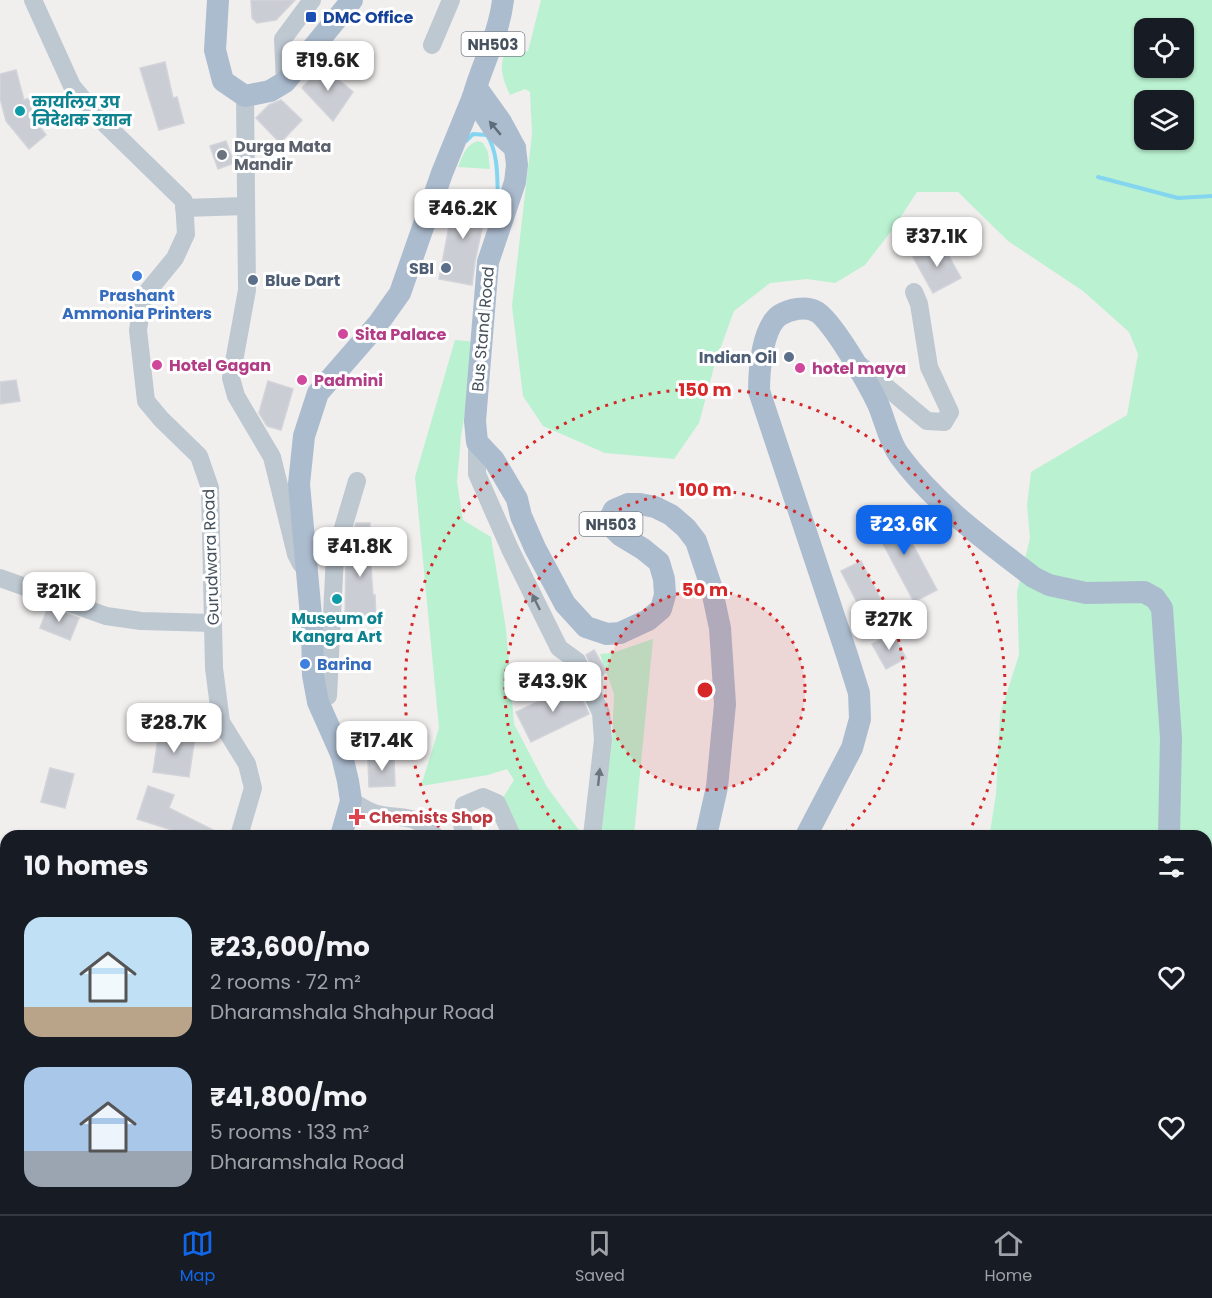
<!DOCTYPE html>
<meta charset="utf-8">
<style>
:root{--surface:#171b24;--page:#20242c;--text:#f1f3f6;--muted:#9ea1a6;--line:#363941;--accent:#1067e9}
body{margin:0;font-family:Poppins,"Noto Sans Devanagari",sans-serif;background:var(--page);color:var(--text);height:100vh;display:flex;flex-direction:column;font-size:22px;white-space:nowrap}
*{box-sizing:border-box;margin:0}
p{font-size:20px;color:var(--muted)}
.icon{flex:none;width:33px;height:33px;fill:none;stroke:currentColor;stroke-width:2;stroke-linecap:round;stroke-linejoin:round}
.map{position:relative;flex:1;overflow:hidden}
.details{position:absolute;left:0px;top:830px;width:1212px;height:386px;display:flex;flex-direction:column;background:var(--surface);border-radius:18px 18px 0 0;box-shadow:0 2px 4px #0004}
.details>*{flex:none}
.fabs{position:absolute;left:1134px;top:18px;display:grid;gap:12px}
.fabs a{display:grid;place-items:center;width:60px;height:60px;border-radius:12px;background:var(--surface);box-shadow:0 2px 4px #0004;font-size:30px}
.price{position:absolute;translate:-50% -51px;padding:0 14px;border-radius:12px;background:#fff;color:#222;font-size:20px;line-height:39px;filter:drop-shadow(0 2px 3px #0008)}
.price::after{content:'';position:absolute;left:50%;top:36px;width:18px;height:14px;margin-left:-9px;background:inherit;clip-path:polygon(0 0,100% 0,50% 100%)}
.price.on{background:var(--accent);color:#fff}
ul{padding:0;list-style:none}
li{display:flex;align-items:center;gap:18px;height:150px;padding:0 24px}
li span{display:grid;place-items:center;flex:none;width:168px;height:120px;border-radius:18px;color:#555}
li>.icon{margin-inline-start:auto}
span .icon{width:72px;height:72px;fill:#fffc;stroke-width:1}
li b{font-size:26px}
h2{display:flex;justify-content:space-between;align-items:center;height:72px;padding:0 24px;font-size:26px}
.tab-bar{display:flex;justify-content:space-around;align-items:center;height:84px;border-top:2px solid var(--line);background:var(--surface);font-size:16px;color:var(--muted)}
.tab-bar a{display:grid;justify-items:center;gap:3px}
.tab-bar .on{color:var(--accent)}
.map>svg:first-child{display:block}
</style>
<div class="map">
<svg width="1212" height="1214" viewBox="0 0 1212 1214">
<rect width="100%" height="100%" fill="#f1eeee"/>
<g fill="#baf1d1" fill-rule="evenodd">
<path d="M541 0H1212V1027L1206 1033V836L986 835 990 832 996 794 1000 714 1019 655 1017 592 1030 538 1027 505 1031 472 1127 415 1138 354 1129 332 1083 291 1008 241 958 192H917L892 230 865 265 835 283 807 279 770 283 734 311 715 363 699 423 674 459 605 453 543 426 523 396 512 306 532 134 530 92 525 89 510 95C504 82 498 67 505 54L528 51ZM1144 28H1184V68H1144ZM1144 100H1184V140H1144Z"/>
<path d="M478 141 483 143 488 152 490 169 458 167C463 156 465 145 478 141Z"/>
<polygon points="455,340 477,342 461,436 457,482 463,520 491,537 506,629 514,724 547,787 579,830 579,835 524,835 517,830 499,804 514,780 507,769 488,775 421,786 439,728 415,477"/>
<polygon points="653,639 634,835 601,835 601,818 612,743 614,694 600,654 612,653"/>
<polygon points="527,1209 653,1209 630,1214 529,1214"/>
<polygon points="977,1209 1180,1209 1176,1214 985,1214"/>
</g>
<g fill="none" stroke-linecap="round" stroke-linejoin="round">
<g stroke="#84d6f0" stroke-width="4">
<path d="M466 141 473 134 487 135C499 154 497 179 498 201"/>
<polyline points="1098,177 1178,198 1212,196"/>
</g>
</g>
<g fill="#cacdd3" stroke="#d2d4da" stroke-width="1.5">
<polygon points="251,0 295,0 276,20 257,23 252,18"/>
<polygon points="165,62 173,98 177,97 184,123 159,130 140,68"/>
<polygon points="322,66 353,92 333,121 302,88"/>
<polygon points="16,70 24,100 39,95 43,109 29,113 46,135 29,149 6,121 0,98 0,74"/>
<polygon points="281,100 302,120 280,143 256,118 269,105"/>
<polygon points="226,141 234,163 218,169 210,146"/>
<polygon points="455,195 488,201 475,261 472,285 439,279"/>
<polygon points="941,242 961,278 933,293 913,257"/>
<polygon points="16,380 20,401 0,404 0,382"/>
<polygon points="268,381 293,389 281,430 267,426 259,413"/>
<polygon points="895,511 937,590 914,602 872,523"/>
<polygon points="356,523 370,523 370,554 373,595 375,595 376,621 345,622 346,557"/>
<polygon points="861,561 884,606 864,616 841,571"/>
<polygon points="48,607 79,618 70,640 40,628"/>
<polygon points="892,633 906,658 886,669 872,644"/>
<polygon points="594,650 607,672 597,678 586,655"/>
<polygon points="575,684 589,714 531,742 516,712"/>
<polygon points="159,732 195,737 189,777 153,772"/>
<polygon points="394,758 395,786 369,787 368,759"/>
<polygon points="50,768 74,774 65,808 41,802"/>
<polygon points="148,786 174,795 169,808 225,836 170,836 172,830 137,819"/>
</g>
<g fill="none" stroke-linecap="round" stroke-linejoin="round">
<g stroke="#bec8d1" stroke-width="18">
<polyline points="33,0 72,86 97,116 184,201 186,234 175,258 143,297 138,330 146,401 161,419 199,456 210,488 214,668 221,722 247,764 253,788 239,836"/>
<polyline points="432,45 451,0"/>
<polyline points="285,82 283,39 312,0"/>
<polyline points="245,96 247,290 231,378 236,396 272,457 296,554 301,564"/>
<polyline points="184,208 246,206"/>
<polyline points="860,365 927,421 944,422 950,412 929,367 919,304 914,292"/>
<polyline points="477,442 477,474 510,549 559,648 577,661 601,713 603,740 592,836"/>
<polyline points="0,578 106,616 141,621 213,623"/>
<polyline points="328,696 335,555 357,481"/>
<path d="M351 801C359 805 368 812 377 814 404 820 414 812 435 836"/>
<polyline points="465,836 462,825 464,805 483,797 497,803 512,836"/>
<polyline points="0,1080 6,1123"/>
<polyline points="294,1209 300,1214"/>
<polyline points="714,1209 715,1214"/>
<polyline points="903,1209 903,1214"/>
<polyline points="924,1209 924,1214"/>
<polyline points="110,1214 114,1209"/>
</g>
<g stroke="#acbccf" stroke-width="22">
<polyline points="218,0 215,50 223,81 245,96 270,91 285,82 352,0"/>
<path d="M476 87 501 122 515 148 494 129 473 97C482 64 499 35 503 0"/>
<polyline points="515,148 517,165 515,182 488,262 475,421 477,442 494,460 517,499 521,516 535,548 565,604 586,627 607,634 620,633 648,620 661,609 665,595 664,579 659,562 643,549 620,535 612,527 610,518 614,510 628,504 640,504 655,507 671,515 686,528 696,541 711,586 720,628 725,704 717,787 706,836"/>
<polyline points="341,836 351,801 348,781 342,756 318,702 313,675 312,627 299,484 304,436 318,393 378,324 400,293 442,173 473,97"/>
<path d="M806 836 852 748 860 719 859 693 847 655 759 391C759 371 762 327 780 315 790 309 805 306 815 311 831 317 870 387 878 404 885 420 889 441 899 455 935 504 985 540 1033 577L1049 585 1086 593 1144 592 1155 598 1162 608 1171 738 1169 836"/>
<polyline points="1206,1111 1212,1109"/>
<polyline points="1206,1138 1212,1145"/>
<polyline points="823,1209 833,1214"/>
<polyline points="1178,1209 1189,1214"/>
<polyline points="326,1214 328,1209"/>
</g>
</g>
<defs><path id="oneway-solid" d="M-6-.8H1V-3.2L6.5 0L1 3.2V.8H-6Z" transform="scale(1.5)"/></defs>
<use fill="#5f6c79" href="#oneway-solid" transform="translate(495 128) rotate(-130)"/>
<g fill="#69757f">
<use href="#oneway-solid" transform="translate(536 602) rotate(-116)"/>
<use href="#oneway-solid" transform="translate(599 777) rotate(-84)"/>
</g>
<circle cx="705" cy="690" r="100" fill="#d62828" fill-opacity=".12"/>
<g fill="none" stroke="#d62828" stroke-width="3" stroke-dasharray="3 6">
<circle cx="705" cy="690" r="100"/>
<path d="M567 835A200 200 0 1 1 843 835"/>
<path d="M443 835A300 300 0 1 1 967 835"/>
</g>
<rect fill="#1a4fb4" stroke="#fff" stroke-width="2" x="305" y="11" width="12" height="12" rx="3"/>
<g fill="#0f9aa8" stroke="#fff" stroke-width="2">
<circle cx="20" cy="111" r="6"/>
<circle cx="337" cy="599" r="6"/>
</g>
<circle fill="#6b7280" stroke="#fff" stroke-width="2" cx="222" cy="155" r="6"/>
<g fill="#5c6f8a" stroke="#fff" stroke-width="2">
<circle cx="446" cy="268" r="6"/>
<circle cx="253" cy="280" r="6"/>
<circle cx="789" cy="357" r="6"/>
</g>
<g fill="#3f7fe0" stroke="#fff" stroke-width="2">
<circle cx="137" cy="276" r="6"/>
<circle cx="305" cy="664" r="6"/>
</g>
<g fill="#d1479c" stroke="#fff" stroke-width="2">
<circle cx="343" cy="334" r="6"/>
<circle cx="157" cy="365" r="6"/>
<circle cx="800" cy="368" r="6"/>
<circle cx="302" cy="380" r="6"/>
</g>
<path fill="#e0444e" stroke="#fff" stroke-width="2" d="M354 808h6v6h6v6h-6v6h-6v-6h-6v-6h6z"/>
<g text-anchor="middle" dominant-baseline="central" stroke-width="6" stroke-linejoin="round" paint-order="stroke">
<g fill="#fff" stroke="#7d858d" stroke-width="1.5">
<rect x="461.5" y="32" width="63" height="24" rx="4.5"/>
<rect x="579.5" y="512" width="63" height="24" rx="4.5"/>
</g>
<g font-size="15" font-weight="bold" fill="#45515c">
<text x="493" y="44">NH503</text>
<text x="611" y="524">NH503</text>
</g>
<g font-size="16" font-weight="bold" fill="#164399" stroke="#fff" text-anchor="start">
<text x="323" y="17">DMC Office</text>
</g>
<g font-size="16" font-weight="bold" fill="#0d838f" stroke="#fff" text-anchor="start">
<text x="32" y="102">कार्यालय उप<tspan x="32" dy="18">निदेशक उद्यान</tspan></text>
<text x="337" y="618" text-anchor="middle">Museum of<tspan x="337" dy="18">Kangra Art</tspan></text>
</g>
<g font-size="16" font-weight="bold" fill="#5b616d" stroke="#fff" text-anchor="start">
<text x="234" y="146">Durga Mata<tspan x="234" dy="18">Mandir</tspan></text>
</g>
<g font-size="16" font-weight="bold" fill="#4e5e75" stroke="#fff" text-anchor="end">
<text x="434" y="268">SBI</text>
<text x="265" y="280" text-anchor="start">Blue Dart</text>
<text x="777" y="357">Indian Oil</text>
</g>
<g font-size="16" font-weight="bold" fill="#366cbe" stroke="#fff">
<text x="137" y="295">Prashant<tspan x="137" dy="18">Ammonia Printers</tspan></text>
<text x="317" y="664" text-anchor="start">Barina</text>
</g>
<g font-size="16" fill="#45515c" stroke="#fff">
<text transform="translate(483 329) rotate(-85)">Bus Stand Road</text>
<text transform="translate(211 557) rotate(-92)">Gurudwara Road</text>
</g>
<g font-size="16" font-weight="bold" fill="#b23c85" stroke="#fff" text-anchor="start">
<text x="355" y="334">Sita Palace</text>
<text x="169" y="365">Hotel Gagan</text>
<text x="812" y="368">hotel maya</text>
<text x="314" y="380">Padmini</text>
</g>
<g font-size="16" font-weight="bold" fill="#be3a42" stroke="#fff" text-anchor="start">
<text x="369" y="817">Chemists Shop</text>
</g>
</g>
<circle cx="705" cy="690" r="9" fill="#d62828" stroke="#fff" stroke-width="3"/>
<g font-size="18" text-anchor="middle" font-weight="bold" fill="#d62828" stroke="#fff" stroke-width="6" stroke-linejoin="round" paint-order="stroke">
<text x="705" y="396">150 m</text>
<text x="705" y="496">100 m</text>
<text x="705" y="596">50 m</text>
</g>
</svg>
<div class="fabs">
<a><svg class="icon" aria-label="locate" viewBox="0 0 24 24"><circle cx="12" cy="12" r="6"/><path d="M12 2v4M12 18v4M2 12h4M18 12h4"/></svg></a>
<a><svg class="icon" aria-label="layers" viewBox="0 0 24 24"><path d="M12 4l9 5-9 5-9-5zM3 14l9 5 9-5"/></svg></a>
</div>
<b class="price" style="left:328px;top:92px">₹19.6K</b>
<b class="price" style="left:463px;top:240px">₹46.2K</b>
<b class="price" style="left:937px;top:268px">₹37.1K</b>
<b class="price on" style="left:904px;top:556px">₹23.6K</b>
<b class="price" style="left:360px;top:578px">₹41.8K</b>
<b class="price" style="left:59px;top:623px">₹21K</b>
<b class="price" style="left:889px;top:651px">₹27K</b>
<b class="price" style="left:553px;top:713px">₹43.9K</b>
<b class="price" style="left:174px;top:754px">₹28.7K</b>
<b class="price" style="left:382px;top:772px">₹17.4K</b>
<section class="details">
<h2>10 homes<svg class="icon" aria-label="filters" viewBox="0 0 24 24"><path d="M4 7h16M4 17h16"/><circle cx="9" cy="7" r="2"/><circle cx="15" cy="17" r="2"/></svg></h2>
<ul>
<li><span style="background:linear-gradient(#bfe0f5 75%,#b9a48a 0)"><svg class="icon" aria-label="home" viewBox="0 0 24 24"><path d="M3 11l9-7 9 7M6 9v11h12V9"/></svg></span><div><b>₹23,600/mo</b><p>2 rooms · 72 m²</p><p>Dharamshala Shahpur Road</p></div><svg class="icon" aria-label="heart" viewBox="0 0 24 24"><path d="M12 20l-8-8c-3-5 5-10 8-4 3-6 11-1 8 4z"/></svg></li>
<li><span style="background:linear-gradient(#a9c7e8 70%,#9aa5b1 0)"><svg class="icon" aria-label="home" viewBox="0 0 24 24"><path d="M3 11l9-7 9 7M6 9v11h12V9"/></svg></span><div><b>₹41,800/mo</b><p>5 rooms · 133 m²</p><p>Dharamshala Road</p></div><svg class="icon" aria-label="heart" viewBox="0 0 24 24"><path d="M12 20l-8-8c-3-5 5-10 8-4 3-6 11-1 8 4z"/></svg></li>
</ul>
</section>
</div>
<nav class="tab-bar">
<a class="on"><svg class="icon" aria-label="map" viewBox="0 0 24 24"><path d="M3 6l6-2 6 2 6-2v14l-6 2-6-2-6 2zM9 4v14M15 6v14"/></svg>Map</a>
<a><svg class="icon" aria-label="saved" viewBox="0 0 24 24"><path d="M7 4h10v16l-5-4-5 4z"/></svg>Saved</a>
<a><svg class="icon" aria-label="home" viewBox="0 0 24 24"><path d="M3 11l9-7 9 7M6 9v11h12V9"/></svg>Home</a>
</nav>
